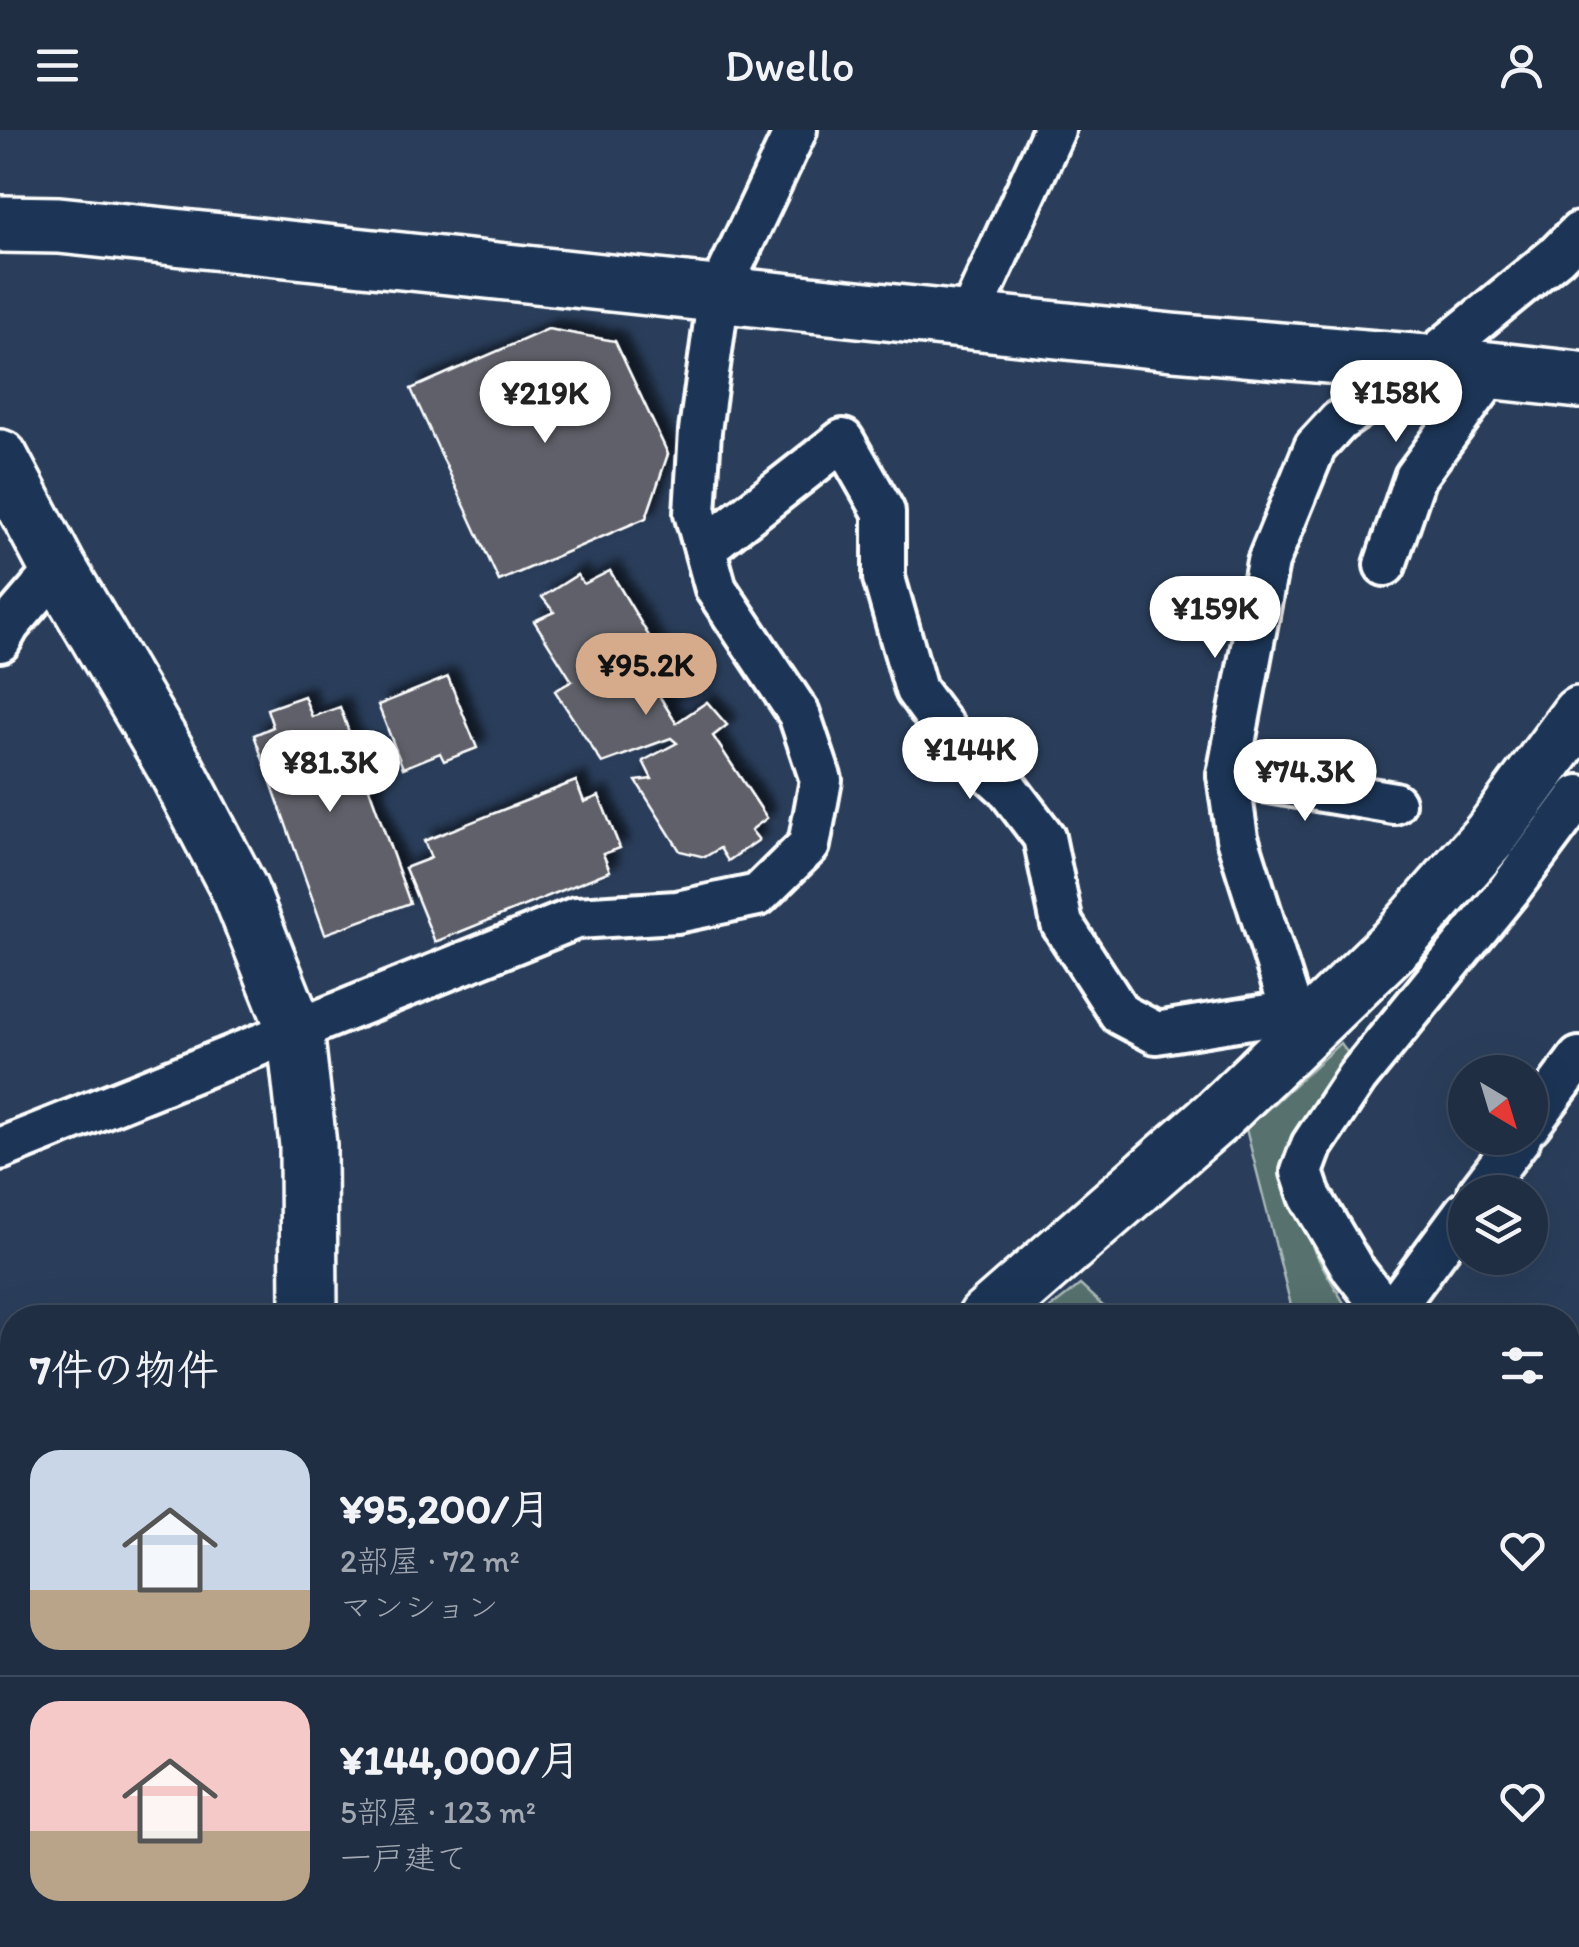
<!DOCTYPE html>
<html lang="ja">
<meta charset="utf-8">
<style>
:root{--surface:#202e44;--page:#2d3a4f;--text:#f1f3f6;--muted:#a2a8b2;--line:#3d4a5d;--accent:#d6ab8b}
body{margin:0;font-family:Itim,"Klee One",sans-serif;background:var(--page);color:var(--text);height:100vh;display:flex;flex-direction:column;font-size:38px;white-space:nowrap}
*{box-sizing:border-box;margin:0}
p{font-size:32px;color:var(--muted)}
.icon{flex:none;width:55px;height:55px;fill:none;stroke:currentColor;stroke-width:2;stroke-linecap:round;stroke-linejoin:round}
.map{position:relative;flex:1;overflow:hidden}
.side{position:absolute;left:0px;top:1175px;width:1580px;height:642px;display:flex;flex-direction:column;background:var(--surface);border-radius:40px 40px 0 0;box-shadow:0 10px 40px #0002,0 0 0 2px var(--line)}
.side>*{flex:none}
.needle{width:65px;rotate:142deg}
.buttons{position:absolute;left:1448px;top:925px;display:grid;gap:20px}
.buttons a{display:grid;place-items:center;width:100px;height:100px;border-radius:50%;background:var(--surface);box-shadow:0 10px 40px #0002,0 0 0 2px var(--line);font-size:50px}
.price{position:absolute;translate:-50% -85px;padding:0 22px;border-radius:35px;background:#fff;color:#222;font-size:32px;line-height:65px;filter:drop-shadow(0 2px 5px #0008)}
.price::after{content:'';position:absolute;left:50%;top:60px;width:30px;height:22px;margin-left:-15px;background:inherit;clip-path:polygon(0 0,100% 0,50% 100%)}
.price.current{background:var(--accent);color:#111}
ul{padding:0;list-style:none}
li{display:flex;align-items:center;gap:30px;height:250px;padding:0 30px}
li+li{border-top:2px solid var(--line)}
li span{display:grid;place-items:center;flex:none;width:280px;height:200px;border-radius:30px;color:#555}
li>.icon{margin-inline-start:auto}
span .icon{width:120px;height:120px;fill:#fffc;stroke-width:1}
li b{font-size:42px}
h2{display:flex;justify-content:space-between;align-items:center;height:120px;padding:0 30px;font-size:42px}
header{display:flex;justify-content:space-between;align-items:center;height:130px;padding:0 30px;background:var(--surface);font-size:45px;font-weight:600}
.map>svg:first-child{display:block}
</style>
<header><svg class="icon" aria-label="menu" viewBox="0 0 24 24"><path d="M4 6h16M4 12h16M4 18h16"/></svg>Dwello<svg class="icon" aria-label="person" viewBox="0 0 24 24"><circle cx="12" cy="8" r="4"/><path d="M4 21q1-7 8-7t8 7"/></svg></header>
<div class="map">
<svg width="1579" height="1817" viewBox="0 0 1579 1817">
<defs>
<filter id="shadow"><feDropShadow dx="9" dy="-9" stdDeviation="5" flood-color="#0009"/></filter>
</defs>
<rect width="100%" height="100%" fill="#2a3e5b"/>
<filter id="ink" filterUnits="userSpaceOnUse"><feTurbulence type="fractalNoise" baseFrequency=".01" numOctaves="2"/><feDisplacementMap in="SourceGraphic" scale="20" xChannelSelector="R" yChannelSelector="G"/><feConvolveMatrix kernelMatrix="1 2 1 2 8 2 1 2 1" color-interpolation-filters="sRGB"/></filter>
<g filter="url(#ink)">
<g fill="#56716e" stroke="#aab8b6" stroke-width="2.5">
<polygon points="1340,913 1353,930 1311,988 1283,1040 1315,1123 1352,1187 1294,1187 1246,999"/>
<polygon points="1080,1155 1115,1187 1039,1187"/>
<polygon points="779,1805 1250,1805 1259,1817 783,1817"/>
</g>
<g fill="#5f6169" stroke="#fff" stroke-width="2.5" filter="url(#shadow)">
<polygon points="548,199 615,211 668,324 646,388 499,451 411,259"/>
<polygon points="610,441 668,538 650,551 676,593 707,572 727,595 713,606 767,688 751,700 759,710 728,731 720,718 705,727 680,721 636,651 652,649 643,631 677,613 671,608 602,633 555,561 572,551 534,491 554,482 542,467 577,445 584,454"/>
<polygon points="448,547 477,618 444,631 440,623 403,638 378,575"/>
<polygon points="304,566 312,587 340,577 410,773 325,804 254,605 273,597 267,579"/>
<polygon points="576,651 584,672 599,666 620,718 603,724 610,741 435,812 405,738 431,728 424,711"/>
</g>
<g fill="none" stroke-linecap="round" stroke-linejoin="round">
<g stroke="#fff" stroke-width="48">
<g id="street">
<polyline points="968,190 1054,0"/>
<polyline points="705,418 843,310 884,382 884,448 916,560 952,609 1006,657 1044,707 1062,794 1120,884 1156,903 1293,881"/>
<polyline points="1385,435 1415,347 1494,240"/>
<polyline points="0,511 9,495 58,438"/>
<polyline points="1228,645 1394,673"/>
<polyline points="1299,904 1237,708 1228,645 1268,432 1315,317 1339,291 1425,233 1556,126 1579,103"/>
<polyline points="1530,994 1579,928"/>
<polyline points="0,1019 576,788 677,782 758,765 809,715 821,650 799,584 716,459 695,383 700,301 719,163 796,0"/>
<polyline points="1479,1062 1520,1008"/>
<polyline points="1389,1185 1465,1082"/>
<polyline points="1391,1188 1353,1139 1310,1066 1302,1042 1312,1015 1357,947 1510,759 1579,666"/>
<polyline points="1568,1270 1579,1254"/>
<polyline points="0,1332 12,1363"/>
<polyline points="1568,1362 1579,1374"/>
<polyline points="1568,1562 1579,1550"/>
<polyline points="0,1675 12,1676"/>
<polyline points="1531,1805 1543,1817"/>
</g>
</g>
<g stroke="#fff" stroke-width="62">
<g id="secondary">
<polyline points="0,94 59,95 1172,212 1425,233 1579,250"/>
<polyline points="0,328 58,438 175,637 240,761 295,899 308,1015 309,1188"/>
<polyline points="986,1188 1218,985 1397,812 1490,706 1579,585"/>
<polyline points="357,1805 363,1817"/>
</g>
</g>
<use href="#street" stroke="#1d3557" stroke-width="40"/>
<use href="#secondary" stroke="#1d3557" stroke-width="55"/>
</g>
</g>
</svg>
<div class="buttons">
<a><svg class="needle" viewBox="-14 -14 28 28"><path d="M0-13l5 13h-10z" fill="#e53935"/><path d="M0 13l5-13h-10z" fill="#a2a8b2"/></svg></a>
<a><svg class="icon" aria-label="layers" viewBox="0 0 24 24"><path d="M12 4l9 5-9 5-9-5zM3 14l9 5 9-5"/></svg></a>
</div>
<b class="price" style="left:1396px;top:315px">¥158K</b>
<b class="price" style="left:545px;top:316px">¥219K</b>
<b class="price" style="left:1215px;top:531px">¥159K</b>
<b class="price current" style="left:646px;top:588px">¥95.2K</b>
<b class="price" style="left:970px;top:672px">¥144K</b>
<b class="price" style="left:330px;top:685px">¥81.3K</b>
<b class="price" style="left:1305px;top:694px">¥74.3K</b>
<section class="side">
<h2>7件の物件<svg class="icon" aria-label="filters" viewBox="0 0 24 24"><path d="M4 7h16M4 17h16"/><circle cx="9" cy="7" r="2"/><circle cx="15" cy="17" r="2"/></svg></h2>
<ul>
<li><span style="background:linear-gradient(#c9d6e8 70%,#b9a48a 0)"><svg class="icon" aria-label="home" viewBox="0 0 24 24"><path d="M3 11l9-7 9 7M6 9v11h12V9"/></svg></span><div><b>¥95,200/月</b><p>2部屋 · 72 m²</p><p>マンション</p></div><svg class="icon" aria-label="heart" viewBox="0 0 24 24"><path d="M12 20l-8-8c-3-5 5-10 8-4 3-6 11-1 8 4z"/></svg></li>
<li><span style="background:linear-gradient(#f6c9c9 65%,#b9a48a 0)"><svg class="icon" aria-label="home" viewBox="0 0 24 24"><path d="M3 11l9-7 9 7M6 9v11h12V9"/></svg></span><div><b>¥144,000/月</b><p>5部屋 · 123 m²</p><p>一戸建て</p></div><svg class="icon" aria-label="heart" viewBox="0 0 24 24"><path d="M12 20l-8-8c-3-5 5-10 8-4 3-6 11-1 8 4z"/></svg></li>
</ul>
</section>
</div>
